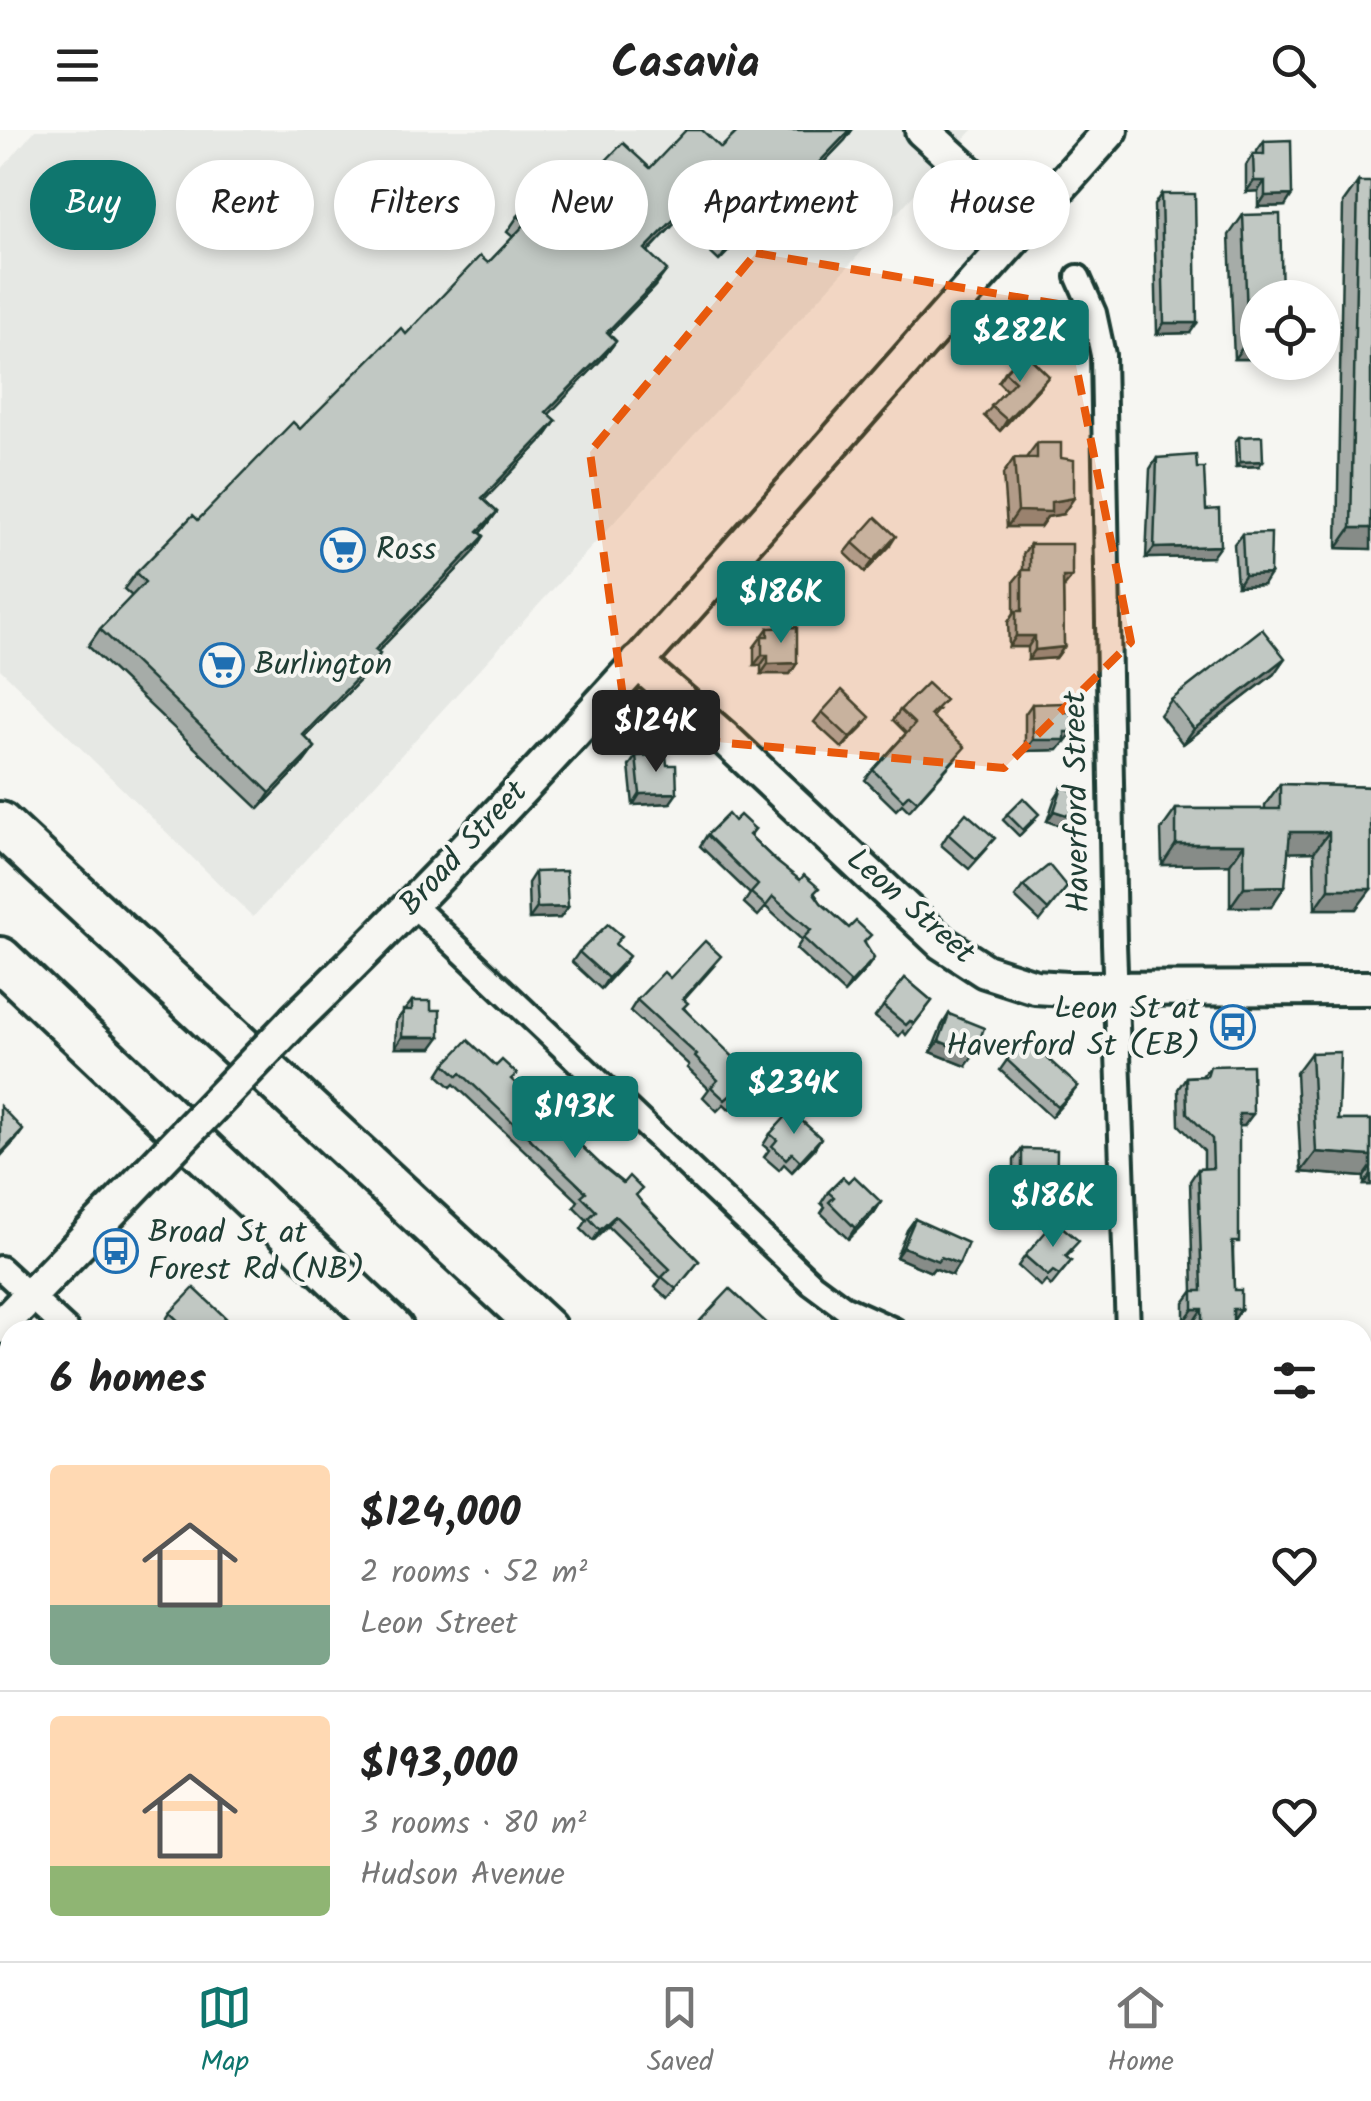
<!DOCTYPE html>
<meta charset="utf-8">
<style>
:root{--surface:#fff;--page:#f2f2f2;--text:#222;--muted:#767676;--line:#e0e0e0;--accent:#0f766e}
body{margin:0;font-family:Kalam,sans-serif;background:var(--page);color:var(--text);height:100vh;display:flex;flex-direction:column;font-size:38px;white-space:nowrap}
*{box-sizing:border-box;margin:0}
p{font-size:32px;color:var(--muted)}
.icon{flex:none;width:55px;height:55px;fill:none;stroke:currentColor;stroke-width:2;stroke-linecap:round;stroke-linejoin:round}
.map{position:relative;flex:1;overflow:hidden}
.panel{position:absolute;left:0px;top:1190px;width:1372px;height:642px;display:flex;flex-direction:column;background:var(--surface);border-radius:30px 30px 0 0;box-shadow:0 5px 15px #0003}
.panel>*{flex:none}
.top-card{position:absolute;left:30px;top:30px;width:1312px;height:90px;display:flex;gap:20px}
.controls{position:absolute;left:1240px;top:150px;display:grid;gap:20px}
.controls a{display:grid;place-items:center;width:100px;height:100px;border-radius:50%;background:var(--surface);box-shadow:0 5px 15px #0003;font-size:50px}
.price{position:absolute;translate:-50% -85px;padding:0 22px;border-radius:10px;background:var(--accent);color:#fff;font-size:32px;line-height:65px;filter:drop-shadow(0 2px 5px #0008)}
.price::after{content:'';position:absolute;left:50%;top:60px;width:30px;height:22px;margin-left:-15px;background:inherit;clip-path:polygon(0 0,100% 0,50% 100%)}
.price.on{background:#222;color:#fff}
ul{padding:0;list-style:none}
li{display:flex;align-items:center;gap:30px;height:250px;padding:0 50px}
li+li{border-top:2px solid var(--line)}
li span{display:grid;place-items:center;flex:none;width:280px;height:200px;border-radius:10px;color:#555}
li>.icon{margin-inline-start:auto}
span .icon{width:120px;height:120px;fill:#fffc;stroke-width:1}
li b{font-size:42px}
h2{display:flex;justify-content:space-between;align-items:center;height:120px;padding:0 50px;font-size:42px}
.pill{padding:0 35px;border-radius:45px;background:var(--surface);box-shadow:0 5px 15px #0003;font-size:35px;line-height:90px}
.pill.on{background:var(--accent);color:#fff}
header{display:flex;justify-content:space-between;align-items:center;height:130px;padding:0 50px;background:var(--surface);font-size:45px;font-weight:700}
.tab-bar{display:flex;justify-content:space-around;align-items:center;height:140px;border-top:2px solid var(--line);background:var(--surface);font-size:28px;color:var(--muted)}
.tab-bar a{display:grid;justify-items:center;gap:5px}
.tab-bar .on{color:var(--accent)}
.map>svg:first-child{display:block}
</style>
<header><svg class="icon" aria-label="menu" viewBox="0 0 24 24"><path d="M4 6h16M4 12h16M4 18h16"/></svg>Casavia<svg class="icon" aria-label="search" viewBox="0 0 24 24"><circle cx="10" cy="10" r="6"/><path d="M15 15l6 6"/></svg></header>
<div class="map">
<svg width="1371" height="1831" viewBox="0 0 1371 1831">
<rect width="100%" height="100%" fill="#f6f6f2"/>
<filter id="ink" filterUnits="userSpaceOnUse"><feTurbulence type="fractalNoise" baseFrequency=".01" numOctaves="2"/><feDisplacementMap in="SourceGraphic" scale="20" xChannelSelector="R" yChannelSelector="G"/><feConvolveMatrix kernelMatrix="1 2 1 2 8 2 1 2 1" color-interpolation-filters="sRGB"/></filter>
<g filter="url(#ink)">
<polygon fill="#e6e8e4" points="35,0 973,0 253,787 0,539 0,41"/>
<g fill="none" stroke-linecap="round" stroke-linejoin="round">
<g stroke="#1f3d34" stroke-width="30">
<g id="street">
<polyline points="1078,147 1094,183 1103,225 1114,813 1128,1200"/>
<polyline points="413,775 812,1154 843,1177 894,1200"/>
<polyline points="0,1138 67,1200"/>
<polyline points="1362,1374 1371,1375"/>
<polyline points="316,1831 316,1822"/>
</g>
</g>
<g stroke="#1f3d34" stroke-width="40">
<g id="secondary">
<polyline points="922,0 993,64 1029,89"/>
<polyline points="637,532 722,606 942,813 985,841 1035,857 1067,859 1371,858"/>
<path d="M296 889C585 610 841 298 1111 0"/>
<polyline points="0,1197 149,1042"/>
</g>
</g>
<g stroke="#1f3d34" stroke-width="50">
<g id="highway">
<polyline points="0,694 545,1200"/>
<polyline points="0,829 392,1200"/>
<polyline points="1362,1806 1371,1811"/>
<polyline points="1104,1822 1116,1831"/>
<polyline points="1262,1822 1275,1831"/>
</g>
</g>
<use href="#street" stroke="#f6f6f2" stroke-width="22"/>
<use href="#secondary" stroke="#f6f6f2" stroke-width="32"/>
<use href="#highway" stroke="#f6f6f2" stroke-width="42"/>
<g stroke="#1f3d34" stroke-width="40" stroke-linecap="butt">
<polyline id="secondary-bridge" points="149,1042 296,889"/>
</g>
<use href="#secondary-bridge" stroke="#f6f6f2" stroke-width="32"/>
</g>
<g fill="#a6aca8" stroke="#1f3d34" stroke-width="2.5">
<polygon points="739,0 852,0 845,10 768,90 763,85 719,131 677,91 648,122 655,156 609,204 616,211 604,227 548,284 556,291 544,308 484,370 497,382 481,403 484,406 473,423 377,522 369,541 305,607 315,617 303,633 259,679 88,516 100,499 132,466 124,459 136,443 198,390 488,133 513,107 507,102 518,86 550,69 580,57 721,18"/>
<polygon points="1264,11 1285,76 1258,77 1258,61 1246,62 1246,35 1253,24 1257,24 1257,21"/>
<polygon points="1358,52 1371,419 1337,418 1343,73"/>
<polygon points="1161,64 1190,203 1157,204 1154,75"/>
<polygon points="1243,85 1258,168 1258,229 1234,229 1229,105"/>
<polygon points="1005,242 1041,256 1000,301 984,286 1006,260 998,252"/>
<polygon points="1239,307 1259,336 1236,337 1235,312"/>
<polygon points="1037,313 1063,384 1047,387 1040,397 1007,397 1003,344 1014,328 1026,328"/>
<polygon points="1157,328 1197,338 1206,380 1212,427 1146,428 1150,339"/>
<polygon points="1242,404 1263,455 1237,456 1234,414"/>
<polygon points="853,413 889,417 865,442 845,423"/>
<polygon points="1030,414 1064,457 1063,457 1064,517 1056,528 1028,530 1028,517 1009,517 1008,492 1014,483 1014,451 1023,440 1023,424"/>
<polygon points="768,498 797,533 790,544 761,544 761,535 754,535 754,517"/>
<polygon points="1274,544 1183,614 1160,585 1171,570"/>
<polygon points="1032,574 1065,612 1063,612 1058,620 1025,621 1025,584"/>
<polygon points="900,580 938,580 932,587 957,627 909,681 902,674 896,680 865,650 873,640 906,603 893,590"/>
<polygon points="822,582 863,597 842,618 814,592"/>
<polygon points="636,626 670,673 633,675 629,636"/>
<polygon points="1280,654 1371,657 1356,779 1315,779 1314,722 1288,722 1271,777 1230,777 1230,734 1162,735 1161,700 1176,679 1265,679 1265,675"/>
<polygon points="1062,657 1071,700 1047,691 1055,668"/>
<polygon points="1007,684 1035,690 1019,706 1003,690"/>
<polygon points="734,691 755,699 750,706 777,732 815,764 821,773 865,813 867,838 844,863 796,819 802,810 766,777 758,786 744,773 750,764 700,716 707,705"/>
<polygon points="948,704 987,719 969,739 941,715"/>
<polygon points="535,742 568,777 560,788 529,789 528,753"/>
<polygon points="1023,756 1067,757 1040,791 1015,767"/>
<polygon points="579,822 621,837 601,859 572,832"/>
<polygon points="713,837 684,870 684,878 749,960 729,979 724,974 717,981 703,967 709,959 687,938 689,935 630,881 637,870 670,848"/>
<polygon points="905,848 932,871 906,905 903,901 899,906 875,887"/>
<polygon points="412,871 432,918 395,918 396,891"/>
<polygon points="949,884 966,936 931,922 942,895"/>
<polygon points="1311,923 1338,990 1371,990 1371,1055 1364,1055 1364,1047 1301,1042 1296,943"/>
<polygon points="1007,930 1078,956 1070,966 1051,987 1000,940"/>
<polygon points="445,934 512,950 561,997 582,1004 577,1012 602,1036 637,1067 643,1074 699,1131 668,1169 655,1157 661,1148 608,1096 593,1111 581,1099 587,1090 574,1077 578,1071 454,954 451,957 438,945"/>
<polygon points="1210,936 1244,996 1239,996 1233,1121 1234,1160 1241,1179 1233,1191 1233,1200 1194,1200 1194,1191 1184,1191 1184,1173 1193,1161 1190,1051 1198,1039 1204,1039 1204,1021 1179,995 1178,959 1186,947 1202,946"/>
<polygon points="770,1004 814,1019 792,1042 784,1034 779,1040 764,1027 769,1020 763,1015"/>
<polygon points="1022,1019 1049,1079 1014,1078 1014,1030"/>
<polygon points="848,1052 881,1072 874,1083 848,1109 821,1083 825,1077 821,1073 828,1062"/>
<polygon points="915,1089 952,1145 934,1138 931,1142 896,1127 907,1100"/>
<polygon points="1071,1122 1066,1127 1071,1131 1051,1156 1046,1151 1041,1157 1018,1136 1025,1126"/>
<polygon points="170,1183 224,1191 233,1200 170,1200 163,1194"/>
<polygon points="698,1193 774,1200 693,1200"/>
<polygon points="10,1249 10,1273 0,1264"/>
<polygon points="10,1726 10,1778 0,1778 1,1739"/>
<polygon points="38,1822 90,1822 89,1831 38,1831"/>
<polygon points="379,1822 449,1822 448,1831 378,1831"/>
</g>
<g fill="#878c88" stroke="#1f3d34" stroke-width="2.5">
<polygon points="850,0 852,0 845,10 768,90 779,74"/>
<polygon points="1254,51 1265,51 1258,61 1246,62"/>
<polygon points="1292,65 1285,76 1258,77 1265,66"/>
<polygon points="775,69 763,85 719,131 730,115"/>
<polygon points="688,75 677,91 634,136 645,119"/>
<polygon points="667,140 655,156 595,218 607,202"/>
<polygon points="1164,193 1197,193 1190,203 1157,204"/>
<polygon points="1248,210 1258,210 1258,229 1234,229"/>
<polygon points="616,211 604,227 535,299 546,282"/>
<polygon points="1049,246 1041,256 1000,301 1007,290"/>
<polygon points="556,291 544,308 471,384 482,368"/>
<polygon points="1263,331 1259,336 1236,337 1240,332"/>
<polygon points="1074,368 1063,384 1047,387 1040,397 1007,397 1018,381 1051,372"/>
<polygon points="497,382 485,398 467,417 478,401"/>
<polygon points="1351,398 1371,398 1371,419 1337,418"/>
<polygon points="484,406 473,423 364,536 375,520"/>
<polygon points="896,406 889,417 865,442 873,431"/>
<polygon points="1220,416 1212,427 1146,428 1154,418"/>
<polygon points="1270,444 1263,455 1237,456 1244,445"/>
<polygon points="1063,447 1072,447 1064,457 1055,457"/>
<polygon points="1016,506 1035,506 1028,517 1009,517"/>
<polygon points="1064,517 1056,528 1028,530 1035,520"/>
<polygon points="380,524 369,541 291,621 303,605"/>
<polygon points="762,525 768,525 761,535 754,535"/>
<polygon points="1285,528 1274,544 1183,614 1194,599"/>
<polygon points="797,533 790,544 761,544 768,534"/>
<polygon points="870,587 863,597 842,618 850,608"/>
<polygon points="1065,602 1073,602 1058,620 1025,621 1033,610"/>
<polygon points="315,617 303,633 259,679 270,663"/>
<polygon points="677,663 670,673 633,675 640,664"/>
<polygon points="1054,681 1079,689 1071,700 1047,691"/>
<polygon points="1290,702 1329,702 1314,722 1275,723"/>
<polygon points="1176,714 1244,714 1230,734 1162,735"/>
<polygon points="1285,756 1271,777 1230,777 1244,757"/>
<polygon points="1329,759 1371,759 1356,779 1315,779"/>
<polygon points="568,777 560,788 529,789 537,778"/>
<polygon points="629,826 621,837 601,859 608,848"/>
<polygon points="874,828 867,838 844,863 851,853"/>
<polygon points="402,907 440,907 432,918 395,918"/>
<polygon points="939,911 974,925 966,936 931,922"/>
<polygon points="756,949 749,960 729,979 737,969"/>
<polygon points="1078,956 1070,966 1051,987 1058,977"/>
<polygon points="1239,984 1253,984 1244,996 1230,996"/>
<polygon points="23,1000 16,1010 0,1027 1,1023"/>
<polygon points="821,1008 814,1019 792,1042 800,1031"/>
<polygon points="1316,1022 1371,1026 1371,1037 1364,1047 1301,1042"/>
<polygon points="1371,1044 1371,1055 1364,1055"/>
<polygon points="1022,1068 1056,1068 1049,1079 1014,1078"/>
<polygon points="881,1072 874,1083 848,1109 855,1098"/>
<polygon points="615,1086 608,1096 593,1111 600,1100"/>
<polygon points="903,1117 941,1127 959,1134 952,1145 934,1138 931,1142 896,1127"/>
<polygon points="1193,1179 1202,1179 1194,1191 1184,1191"/>
<polygon points="1233,1179 1241,1179 1233,1191"/>
<rect x="1362" y="1282" width="9" height="11"/>
<polygon points="1362,1532 1371,1533 1371,1554 1362,1553"/>
<polygon points="10,1542 10,1550 0,1553 0,1544"/>
<polygon points="1371,1649 1371,1663 1366,1663 1362,1668 1362,1654"/>
<polygon points="10,1763 10,1778 0,1778 0,1777"/>
</g>
<g fill="#c1c8c3" stroke="#1f3d34" stroke-width="2.5">
<polygon points="686,0 702,0 721,18 739,0 850,0 779,74 775,69 730,115 688,75 645,119 667,140 607,202 616,211 546,282 556,291 482,368 497,382 478,401 484,406 375,520 380,524 303,605 315,617 270,663 100,499 145,452 136,443 193,385 198,390 293,292 300,299 401,198 406,204 480,126 488,133 526,93 518,86 542,61 550,69 570,47 580,57 623,13 650,38"/>
<polygon points="1291,10 1292,65 1265,66 1265,51 1254,51 1253,24 1264,24 1264,11"/>
<polygon points="1358,52 1371,52 1371,398 1351,398"/>
<polygon points="1161,64 1195,64 1197,193 1164,193"/>
<polygon points="1280,84 1282,168 1258,168 1258,210 1248,210 1243,85"/>
<polygon points="1024,222 1049,246 1007,290 991,276 1015,251 1005,242"/>
<polygon points="1262,306 1263,331 1240,332 1239,307"/>
<polygon points="1037,313 1061,313 1061,328 1074,330 1074,368 1051,372 1051,382 1018,381 1014,328 1037,328"/>
<polygon points="1196,325 1197,338 1204,338 1206,380 1219,379 1220,416 1154,418 1157,328"/>
<polygon points="876,387 896,406 873,431 853,413"/>
<polygon points="1271,403 1270,444 1244,445 1242,404"/>
<polygon points="1030,414 1072,414 1072,447 1063,447 1064,517 1035,520 1035,506 1016,506 1016,481 1022,481 1022,440 1030,440"/>
<polygon points="797,497 797,533 768,534 768,525 762,525 762,506 768,506 768,498"/>
<polygon points="1262,499 1285,528 1194,599 1171,570"/>
<polygon points="927,553 945,570 930,585 965,617 917,671 909,664 903,670 873,640 915,594 900,580"/>
<polygon points="842,560 870,587 850,608 822,582"/>
<polygon points="1065,573 1065,582 1072,582 1073,602 1065,602 1065,610 1033,610 1032,574"/>
<polygon points="666,625 667,635 676,635 677,663 640,664 636,626"/>
<polygon points="1280,654 1371,657 1371,759 1329,759 1329,702 1290,702 1285,756 1244,757 1244,714 1176,714 1176,679 1280,679"/>
<polygon points="1062,657 1087,665 1079,689 1054,681"/>
<polygon points="1023,668 1039,684 1023,700 1007,684"/>
<polygon points="966,683 995,708 976,729 948,704"/>
<polygon points="728,684 734,691 740,685 755,699 749,705 777,732 800,750 804,745 819,758 814,763 821,773 849,798 856,791 871,805 864,812 874,828 851,853 803,808 811,800 773,767 766,776 751,763 758,755 707,705"/>
<polygon points="1049,735 1067,757 1048,780 1023,756"/>
<polygon points="566,741 568,777 537,778 535,742"/>
<polygon points="608,794 622,806 615,814 629,826 608,848 579,822"/>
<polygon points="705,811 721,826 683,869 688,873 683,878 756,949 737,969 732,964 725,970 711,957 718,950 695,927 697,925 637,870 664,842 670,848"/>
<polygon points="905,848 932,871 914,894 910,891 906,895 883,876"/>
<polygon points="412,871 431,871 431,880 440,880 440,907 402,907 403,880 412,880"/>
<polygon points="949,884 984,898 974,925 939,911"/>
<polygon points="1026,909 1078,956 1058,977 1007,930"/>
<polygon points="468,910 496,936 502,930 517,944 511,949 561,997 567,990 582,1004 576,1011 602,1036 623,1053 629,1046 642,1059 636,1065 643,1074 699,1131 676,1159 662,1147 670,1139 615,1086 600,1100 589,1088 596,1081 581,1066 586,1062 461,943 458,946 445,934"/>
<polygon points="1340,922 1338,990 1371,990 1371,1026 1316,1022 1311,923"/>
<polygon points="1252,935 1253,984 1239,984 1239,1112 1232,1112 1234,1160 1241,1160 1241,1179 1233,1179 1233,1200 1202,1200 1202,1179 1193,1179 1193,1161 1202,1161 1198,1039 1213,1038 1212,1009 1187,983 1186,947 1207,946 1210,936"/>
<polygon points="0,976 23,1000 1,1023 0,1022"/>
<polygon points="791,981 821,1008 800,1031 792,1023 786,1029 772,1016 777,1010 770,1004"/>
<polygon points="1022,1019 1057,1020 1056,1068 1022,1068"/>
<polygon points="854,1046 881,1072 855,1098 829,1072 834,1067 828,1062 843,1047 848,1052"/>
<polygon points="915,1089 968,1113 959,1134 941,1127 938,1131 903,1117"/>
<polygon points="1055,1091 1079,1111 1065,1126 1071,1131 1059,1145 1053,1141 1048,1146 1025,1126"/>
<polygon points="194,1158 226,1188 223,1191 233,1200 188,1200 170,1183"/>
<polygon points="730,1159 774,1200 705,1200 698,1193"/>
<polygon points="1369,1243 1371,1243 1371,1282 1362,1282 1362,1248 1368,1248"/>
<polygon points="0,1436 6,1443 0,1447"/>
<polygon points="1362,1466 1371,1466 1371,1533 1362,1532"/>
<polygon points="10,1496 10,1542 0,1544 0,1499"/>
<polygon points="1362,1601 1371,1602 1371,1655 1362,1654"/>
<polygon points="52,1822 90,1822 89,1831 52,1831"/>
<polygon points="389,1822 449,1822 448,1831 388,1831"/>
<polygon points="675,1822 766,1822 767,1823 758,1831 666,1831"/>
</g>
</g>
<path fill="#e8590c" fill-opacity="0.2" stroke="#e8590c" stroke-width="8" stroke-dasharray="20 12" stroke-linejoin="round" d="M756 123 1064 175 1131 512 1004 638 628 604 590 322Z"/>
<defs>
<g id="supermarket-ring" transform="scale(2.25)"><circle r="9.5" fill="#f6f6f2" stroke="#1f6fb2" stroke-width="1.5"/><path d="M-6-5.5h2.5l.6 2H6L4.5 2H-2.5L-4.4-4H-6ZM-1.5 3.2a1.3 1.3 0 1 0 .1 0ZM3 3.2a1.3 1.3 0 1 0 .1 0Z" fill="#1f6fb2"/></g>
<g id="bus-ring" transform="scale(2.25)"><circle r="9.5" fill="#f6f6f2" stroke="#1f6fb2" stroke-width="1.5"/><path d="M-5-6H5V4H4V6H2V4H-2V6H-4V4H-5ZM-3.5-4V0h7V-4ZM-3.5 1.2v1.5H-2V1.2ZM2 1.2v1.5H3.5V1.2Z" fill="#1f6fb2"/></g>
</defs>
<g fill-rule="evenodd">
<use href="#supermarket-ring" x="343" y="420"/>
<use href="#supermarket-ring" x="222" y="535"/>
<use href="#bus-ring" x="1233" y="897"/>
<use href="#bus-ring" x="116" y="1121"/>
</g>
<g text-anchor="middle" dominant-baseline="central" stroke-width="8" stroke-linejoin="round" paint-order="stroke">
<g font-size="32" fill="#1f3d34" stroke="#f6f6f2" text-anchor="start">
<text x="376" y="420">Ross</text>
<text x="254" y="535">Burlington</text>
<text x="1200" y="879" text-anchor="end">Leon St at<tspan x="1200" dy="37">Haverford St (EB)</tspan></text>
<text x="148" y="1103">Broad St at<tspan x="148" dy="37">Forest Rd (NB)</tspan></text>
</g>
<g font-size="32" fill="#1f3d34" stroke="#f6f6f2">
<text transform="translate(1078 672) rotate(-91)">Haverford Street</text>
<text transform="translate(464 719) rotate(-47)">Broad Street</text>
<text transform="translate(910 777) rotate(41)">Leon Street</text>
</g>
</g>
</svg>
<div class="controls">
<a><svg class="icon" aria-label="locate" viewBox="0 0 24 24"><circle cx="12" cy="12" r="6"/><path d="M12 2v4M12 18v4M2 12h4M18 12h4"/></svg></a>
</div>
<b class="price" style="left:1020px;top:255px">$282K</b>
<b class="price" style="left:781px;top:516px">$186K</b>
<b class="price on" style="left:656px;top:645px">$124K</b>
<b class="price" style="left:794px;top:1007px">$234K</b>
<b class="price" style="left:575px;top:1031px">$193K</b>
<b class="price" style="left:1053px;top:1120px">$186K</b>
<div class="top-card">
<a class="pill on">Buy</a>
<a class="pill">Rent</a>
<a class="pill">Filters</a>
<a class="pill">New</a>
<a class="pill">Apartment</a>
<a class="pill">House</a>
</div>
<section class="panel">
<h2>6 homes<svg class="icon" aria-label="filters" viewBox="0 0 24 24"><path d="M4 7h16M4 17h16"/><circle cx="9" cy="7" r="2"/><circle cx="15" cy="17" r="2"/></svg></h2>
<ul>
<li><span style="background:linear-gradient(#ffd9b3 70%,#7fa58c 0)"><svg class="icon" aria-label="home" viewBox="0 0 24 24"><path d="M3 11l9-7 9 7M6 9v11h12V9"/></svg></span><div><b>$124,000</b><p>2 rooms · 52 m²</p><p>Leon Street</p></div><svg class="icon" aria-label="heart" viewBox="0 0 24 24"><path d="M12 20l-8-8c-3-5 5-10 8-4 3-6 11-1 8 4z"/></svg></li>
<li><span style="background:linear-gradient(#ffd9b3 75%,#8fb573 0)"><svg class="icon" aria-label="home" viewBox="0 0 24 24"><path d="M3 11l9-7 9 7M6 9v11h12V9"/></svg></span><div><b>$193,000</b><p>3 rooms · 80 m²</p><p>Hudson Avenue</p></div><svg class="icon" aria-label="heart" viewBox="0 0 24 24"><path d="M12 20l-8-8c-3-5 5-10 8-4 3-6 11-1 8 4z"/></svg></li>
</ul>
</section>
</div>
<nav class="tab-bar">
<a class="on"><svg class="icon" aria-label="map" viewBox="0 0 24 24"><path d="M3 6l6-2 6 2 6-2v14l-6 2-6-2-6 2zM9 4v14M15 6v14"/></svg>Map</a>
<a><svg class="icon" aria-label="saved" viewBox="0 0 24 24"><path d="M7 4h10v16l-5-4-5 4z"/></svg>Saved</a>
<a><svg class="icon" aria-label="home" viewBox="0 0 24 24"><path d="M3 11l9-7 9 7M6 9v11h12V9"/></svg>Home</a>
</nav>
